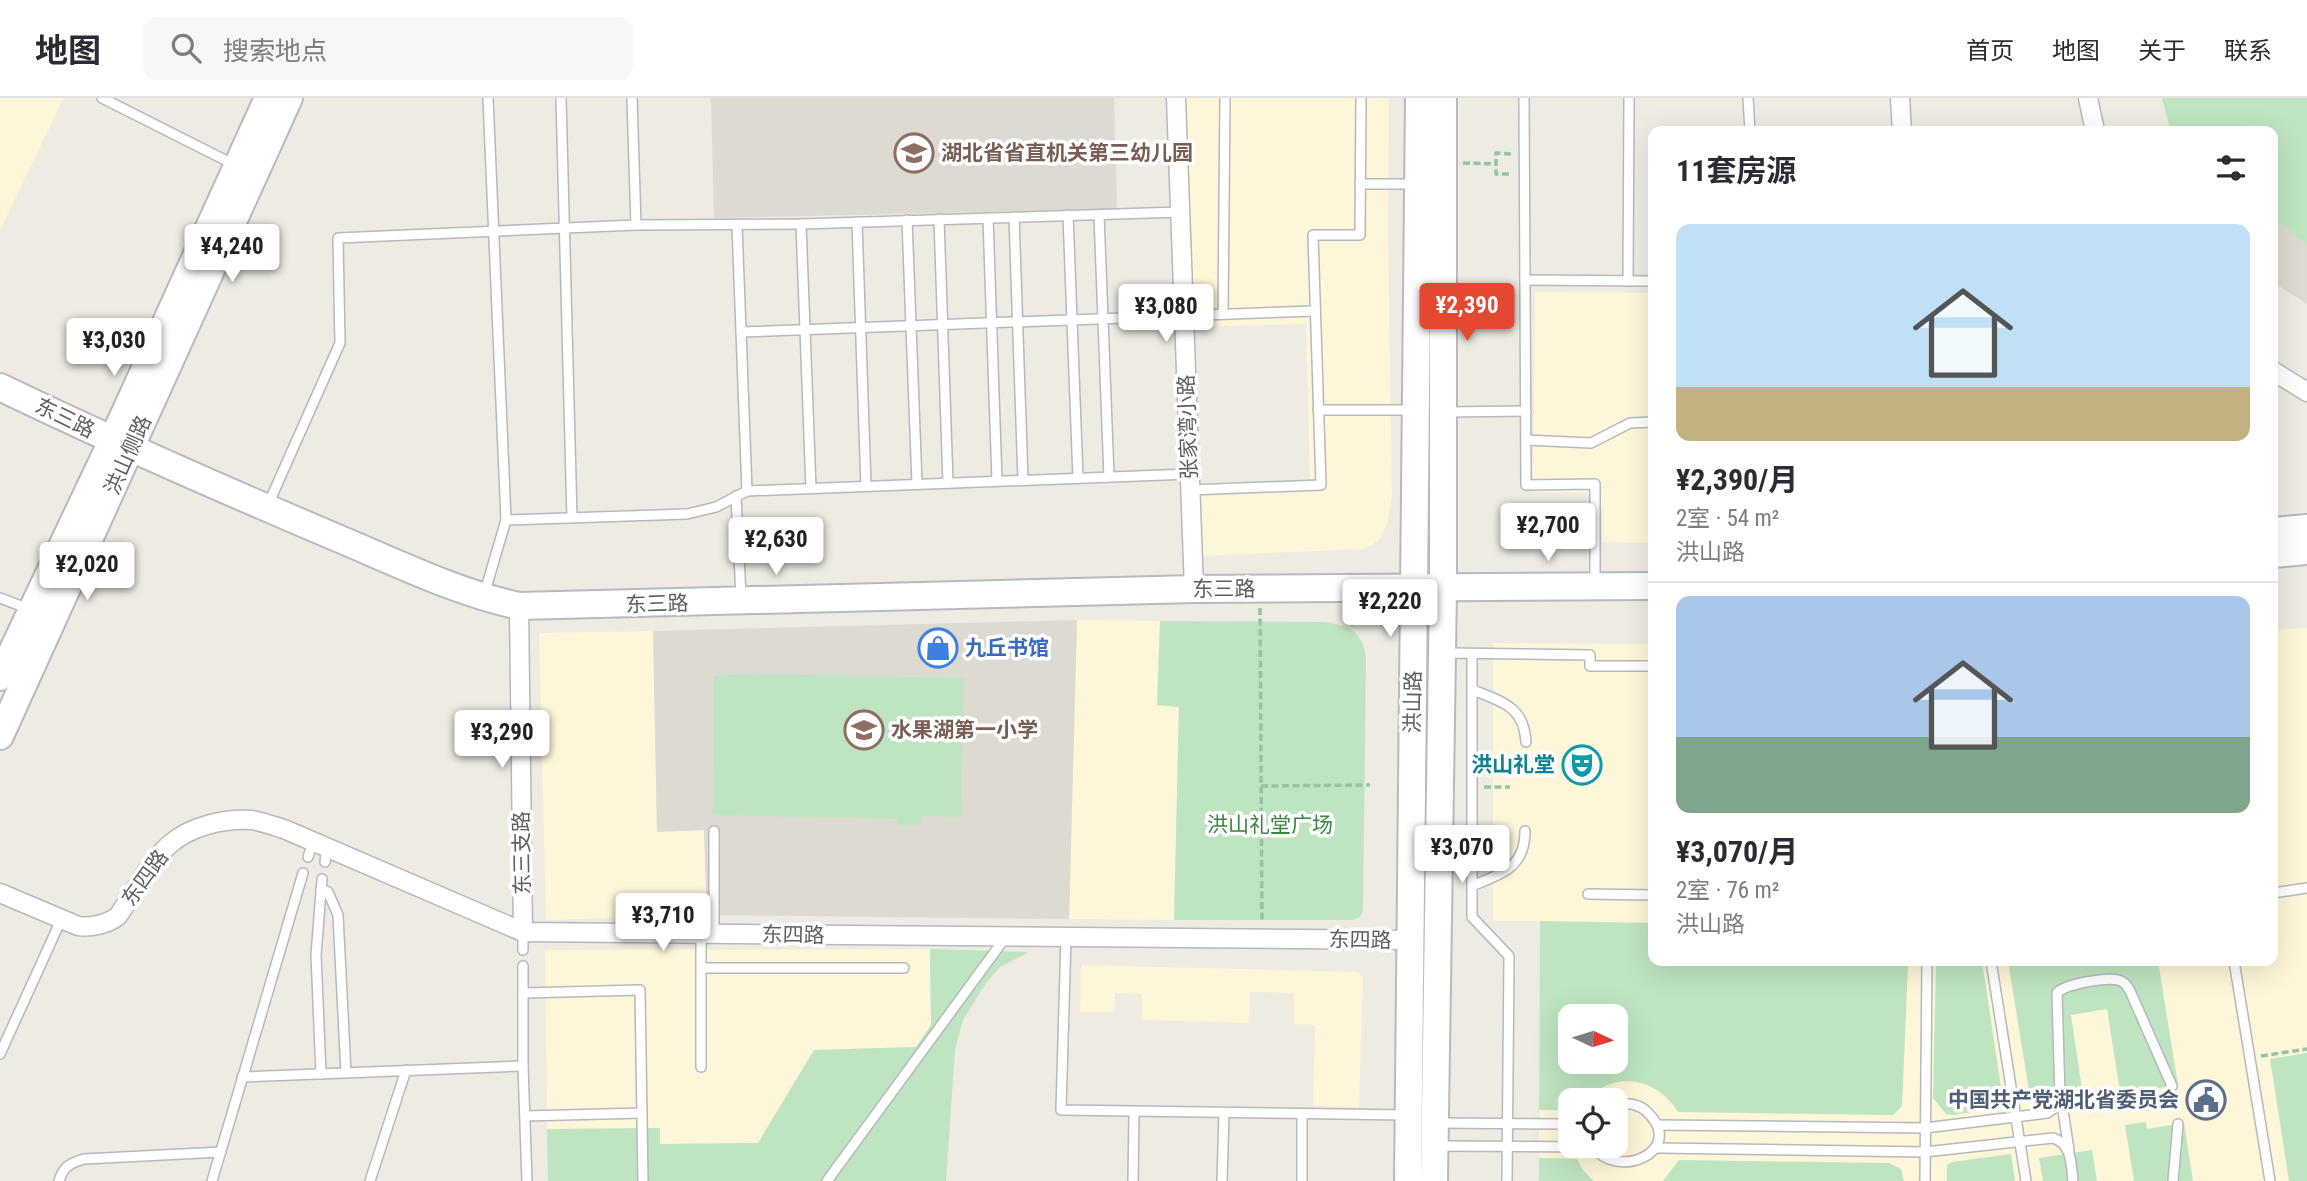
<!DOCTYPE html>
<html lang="zh">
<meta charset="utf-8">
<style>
:root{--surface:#fff;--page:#f7f7f7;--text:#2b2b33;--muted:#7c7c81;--line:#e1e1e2;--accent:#e44831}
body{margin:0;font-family:"Roboto Condensed","Noto Sans SC",sans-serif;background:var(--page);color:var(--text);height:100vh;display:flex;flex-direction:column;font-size:26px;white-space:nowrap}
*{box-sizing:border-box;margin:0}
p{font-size:23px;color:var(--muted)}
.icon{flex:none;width:38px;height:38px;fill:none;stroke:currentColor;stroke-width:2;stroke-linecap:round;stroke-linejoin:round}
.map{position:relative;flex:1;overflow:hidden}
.side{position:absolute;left:1648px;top:28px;width:630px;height:840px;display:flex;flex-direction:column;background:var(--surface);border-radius:14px;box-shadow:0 7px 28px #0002}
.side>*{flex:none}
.needle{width:46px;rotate:94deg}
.fabs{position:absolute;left:1558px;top:906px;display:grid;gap:14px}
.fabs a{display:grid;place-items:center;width:70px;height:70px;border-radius:14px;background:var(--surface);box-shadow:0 7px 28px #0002;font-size:35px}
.price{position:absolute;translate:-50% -60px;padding:0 16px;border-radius:7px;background:#fff;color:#222;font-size:23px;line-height:46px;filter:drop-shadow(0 2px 4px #0008)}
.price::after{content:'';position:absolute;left:50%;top:42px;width:21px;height:16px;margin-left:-10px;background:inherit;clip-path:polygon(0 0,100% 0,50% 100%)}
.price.selected{background:var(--accent);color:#fff}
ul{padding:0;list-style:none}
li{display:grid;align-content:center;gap:14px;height:371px;padding:0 28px}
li+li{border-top:2px solid var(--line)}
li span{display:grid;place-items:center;height:217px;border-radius:14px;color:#555}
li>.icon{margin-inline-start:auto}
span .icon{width:126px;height:126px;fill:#fffc;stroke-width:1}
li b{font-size:30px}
h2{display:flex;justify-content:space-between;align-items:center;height:84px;padding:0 28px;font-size:30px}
header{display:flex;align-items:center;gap:42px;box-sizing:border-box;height:98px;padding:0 35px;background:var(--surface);border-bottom:2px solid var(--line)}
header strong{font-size:33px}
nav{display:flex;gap:38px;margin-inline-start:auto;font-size:24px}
.search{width:490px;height:63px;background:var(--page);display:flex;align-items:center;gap:18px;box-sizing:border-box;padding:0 24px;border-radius:14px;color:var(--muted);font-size:26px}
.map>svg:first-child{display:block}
</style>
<header>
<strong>地图</strong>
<div class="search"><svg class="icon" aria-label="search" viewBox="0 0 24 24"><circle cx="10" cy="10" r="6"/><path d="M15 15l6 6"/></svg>搜索地点</div>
<nav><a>首页</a><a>地图</a><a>关于</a><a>联系</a></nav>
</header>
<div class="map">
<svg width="2307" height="1083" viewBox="0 0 2307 1083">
<rect width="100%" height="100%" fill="#edebe2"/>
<g fill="#fdf6d8" fill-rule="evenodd">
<polygon points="0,0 64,0 0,132"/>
<polygon points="1184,0 1389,0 1388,130 1392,398 1388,422 1382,438 1373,447 1363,451 1202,458 1200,385 1310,382 1306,226 1193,229"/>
<polygon points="1535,194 1654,195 1654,445 1601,444 1601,395 1533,394"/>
<polygon points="1077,522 1160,523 1157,607 1179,609 1174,822 1069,821"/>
<path d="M2307 530V1083H1539L1540 823H1493V545L1654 546V863H2273V532ZM1570 919H1615V964H1570ZM1570 1003H1615V1048H1570Z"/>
<polygon points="653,533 657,733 704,732 707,817 546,822 539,535"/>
<polygon points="930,851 931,927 916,949 814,952 758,1045 660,1046 659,1030 547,1031 545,852"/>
<polygon points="1081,867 1358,874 1363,880 1359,1009 1313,1008 1315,927 1294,926 1294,895 1250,894 1249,925 1142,922 1142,896 1115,895 1114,914 1080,914"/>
</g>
<g fill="#dddad1">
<polygon points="711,0 1114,0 1117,111 714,120"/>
<polygon points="2162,0 2307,0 2307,206 2273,184 2273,33 2171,33"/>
<polygon points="1077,522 1069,821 707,817 704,732 657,734 653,533"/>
</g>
<g fill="#bfe4c1" fill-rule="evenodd">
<polygon points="2162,0 2307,0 2307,147 2273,119 2273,33 2171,33"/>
<path d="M1160 523 1323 524C1348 527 1362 532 1366 559L1363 812 1360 819 1353 822H1174L1179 609 1157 607Z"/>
<polygon points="753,576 964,580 961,719 921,718 920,727 897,727 897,721 713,717 714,578"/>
<path d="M1540 823 1654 825V863H1907L1908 868 1902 1008 1893 1017 1678 1014C1662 988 1632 975 1603 989 1585 998 1594 1003 1570 1003V1012H1539ZM1570 919H1615V964H1570Z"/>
<polygon points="930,851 1029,854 1000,869 986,885 963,922 955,951 946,1083 548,1083 547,1031 660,1030 660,1046 758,1045 814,952 916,949 931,927"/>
<polygon points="1936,863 1982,863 2004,1009 1953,1017 1946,1016 1933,1000"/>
<polygon points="2008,863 2158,863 2178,987 2141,993 2142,1003 2122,1006 2107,911 2071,917 2082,991 2030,999"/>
<polygon points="2307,955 2307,1083 2289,1083 2270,961"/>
<polygon points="2146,1024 2147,1031 2184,1025 2193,1083 2134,1083 2125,1027"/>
<polygon points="2092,1052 2097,1083 2043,1083 2039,1060"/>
<polygon points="2011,1056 2015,1083 1947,1083 1947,1067 1952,1064"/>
<polygon points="1539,1060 1577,1061 1583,1072 1594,1083 1539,1083"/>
<polygon points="1679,1062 1889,1065 1901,1071 1904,1083 1663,1083"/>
</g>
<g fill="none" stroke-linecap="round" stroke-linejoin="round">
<g stroke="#b5b8bd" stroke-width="12">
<g id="lane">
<polyline points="102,0 235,67"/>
<polyline points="488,0 506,422"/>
<polyline points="561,0 572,420"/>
<polyline points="632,0 636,127"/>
<polyline points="1524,0 1526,387 1595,386 1595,485"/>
<polyline points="1748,0 1750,33"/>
<polyline points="1360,86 1417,86"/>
<polyline points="1068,117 1078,380"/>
<polyline points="1099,117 1109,379"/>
<polyline points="1014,119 1023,382"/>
<polyline points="988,120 997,383"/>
<polyline points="939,121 948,385"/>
<polyline points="907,122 917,386"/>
<polyline points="857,124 866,388"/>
<polyline points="801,126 811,390"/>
<polyline points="737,127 747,393 1189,376"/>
<polyline points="1525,182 1654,183"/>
<polyline points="1628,183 1629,0"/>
<polyline points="1223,216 1225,0"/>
<polyline points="741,234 1314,213"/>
<polyline points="1318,312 1412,312"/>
<polyline points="1447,314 1526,313"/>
<polyline points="1526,342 1591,345 1630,325 1654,324"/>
<polyline points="1190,392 1321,387 1313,137 1360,137 1361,0"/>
<polyline points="736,398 741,498"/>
<polyline points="267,409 340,245 338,140 636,127 801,126 1180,114"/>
<polyline points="484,497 506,422 687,416 716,409 747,393"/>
<polyline points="0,500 29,511"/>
<polyline points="1446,555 1590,557 1590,568 1654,568"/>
<polyline points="1472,556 1472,819 1509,858 1507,1083"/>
<path d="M1473 592C1502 604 1524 608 1526 644"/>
<polyline points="308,759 313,743"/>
<polyline points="325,764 327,749"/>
<path d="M1472 788C1502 775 1525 770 1525 733"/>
<polyline points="321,791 328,794 338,817 346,975"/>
<polyline points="2273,795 2307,790"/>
<polyline points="1588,796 1654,797"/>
<polyline points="523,834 523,852"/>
<polyline points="714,836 714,733"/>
<polyline points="1066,839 1061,1012 1406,1017"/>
<polyline points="1991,863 2026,1083"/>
<polyline points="2234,863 2270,1083"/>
<polyline points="523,868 523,968 527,1083"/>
<polyline points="701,870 904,870"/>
<polyline points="523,895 640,892 643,1083"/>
<polyline points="0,956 61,822"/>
<polyline points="701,969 701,836"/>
<polyline points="321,976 316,857 322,781"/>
<polyline points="242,979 523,968"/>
<polyline points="2061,1000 2069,1052"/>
<polyline points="525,1018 642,1015"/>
<polyline points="1439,1025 1570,1026"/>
<path d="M1658 1027 1925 1030 2047 1015 2056 1009 2060 998 2057 895C2065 886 2106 879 2118 882 2124 883 2127 887 2130 893L2172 988"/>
<polyline points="1437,1048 1593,1049"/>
<path d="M1593 1048C1616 1083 1684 1054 1650 1017 1641 1006 1629 1004 1615 1007"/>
<path d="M1658 1050 1925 1054 2053 1040C2072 1046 2071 1066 2073 1083"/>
<path d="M59 1083C63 1069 70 1065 84 1061L221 1054"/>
<polyline points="212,1083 303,775"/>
<polyline points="370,1083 406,972"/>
<polyline points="827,1083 1005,840"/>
<polyline points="1133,1083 1134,1014"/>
<polyline points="1222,1083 1224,1015"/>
<polyline points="1302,1083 1302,1016"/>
<polyline points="1925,1083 1927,863"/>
<polyline points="2173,1083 2178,1026"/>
</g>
</g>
<g stroke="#b5b8bd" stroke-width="21">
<g id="street">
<polyline points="1176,0 1194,491"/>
<polyline points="1900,0 1902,33"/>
<polyline points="2088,0 2095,33"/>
<polyline points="2273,273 2307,294"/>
<polyline points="519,508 523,834"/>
<path d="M0 795 78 828C90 830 108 826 118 818 133 796 150 764 169 747 190 728 225 720 252 722 263 724 274 728 284 731L523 834 1409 842"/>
</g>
</g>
<g stroke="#b6b9bf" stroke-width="30">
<g id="secondary">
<path d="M0 289C110 342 222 391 335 439 395 464 455 494 519 508L1194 491 1654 488"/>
<polyline points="2273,433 2307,430"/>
<polyline points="2273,456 2307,453"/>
<polyline points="0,579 112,343 268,0"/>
<polyline points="0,638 289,0"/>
<polyline points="1408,1083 1419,0"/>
<polyline points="1434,1083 1443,490 1443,0"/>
</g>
</g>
<g stroke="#97c3a5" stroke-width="3.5" stroke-dasharray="7 3.5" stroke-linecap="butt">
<polyline points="1511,56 1496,55 1496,76 1512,76"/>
<polyline points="1463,65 1496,66"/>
<polyline points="1260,510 1262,824"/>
<polyline points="1261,688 1370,687"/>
<polyline points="1484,689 1510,689"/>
<polyline points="2261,958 2307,951"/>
</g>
<use href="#lane" stroke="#fff" stroke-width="9"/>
<use href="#street" stroke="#fff" stroke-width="18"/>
<use href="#secondary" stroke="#fff" stroke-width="26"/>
</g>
<defs>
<g id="school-ring" transform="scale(2.0125)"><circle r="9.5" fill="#fff" stroke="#8d6e63" stroke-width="1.5"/><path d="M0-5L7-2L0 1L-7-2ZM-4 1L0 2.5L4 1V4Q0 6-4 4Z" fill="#8d6e63"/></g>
<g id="shop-ring" transform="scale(2.0125)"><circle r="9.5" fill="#fff" stroke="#3f7fe0" stroke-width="1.5"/><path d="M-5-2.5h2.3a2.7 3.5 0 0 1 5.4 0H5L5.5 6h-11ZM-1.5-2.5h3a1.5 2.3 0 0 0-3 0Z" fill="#3f7fe0"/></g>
<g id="theatre-ring" transform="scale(2.0125)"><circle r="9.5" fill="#fff" stroke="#0f9aa8" stroke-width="1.5"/><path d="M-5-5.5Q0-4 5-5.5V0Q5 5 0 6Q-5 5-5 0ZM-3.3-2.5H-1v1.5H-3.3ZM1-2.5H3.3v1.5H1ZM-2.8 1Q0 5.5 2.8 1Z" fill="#0f9aa8"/></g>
<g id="civic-ring" transform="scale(2.0125)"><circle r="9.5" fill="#fff" stroke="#5c6f8a" stroke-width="1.5"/><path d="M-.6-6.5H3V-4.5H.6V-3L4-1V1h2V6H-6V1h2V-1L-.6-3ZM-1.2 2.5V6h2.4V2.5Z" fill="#5c6f8a"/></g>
</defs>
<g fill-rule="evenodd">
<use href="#school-ring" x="914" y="55"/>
<use href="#shop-ring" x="938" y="550"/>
<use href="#school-ring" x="864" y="632"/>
<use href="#theatre-ring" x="1582" y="667"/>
<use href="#civic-ring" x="2206" y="1002"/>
</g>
<g text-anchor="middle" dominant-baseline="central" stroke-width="7" stroke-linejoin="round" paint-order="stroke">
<g font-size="21" font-weight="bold" fill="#785e54" stroke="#fff" text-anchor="start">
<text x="941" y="55">湖北省省直机关第三幼儿园</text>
<text x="891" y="632">水果湖第一小学</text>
</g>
<g font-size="21" fill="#5b5e63" stroke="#fff">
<text transform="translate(65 320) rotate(26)">东三路</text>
<text transform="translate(1188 329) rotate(-92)">张家湾小路</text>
<text transform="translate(128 357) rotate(-66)">洪山侧路</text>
<text x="1224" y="491">东三路</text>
<text transform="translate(657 506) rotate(-2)">东三路</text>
<text transform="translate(1413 604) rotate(-89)">洪山路</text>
<text transform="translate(522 755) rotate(-91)">东三支路</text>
<text transform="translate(145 780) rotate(-54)">东四路</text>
<text transform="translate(793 837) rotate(1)">东四路</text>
<text transform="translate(1360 842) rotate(1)">东四路</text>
</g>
<g font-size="21" font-weight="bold" fill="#366cbe" stroke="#fff" text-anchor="start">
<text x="965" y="550">九丘书馆</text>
</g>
<g font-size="21" font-weight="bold" fill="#0d838f" stroke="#fff" text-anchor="end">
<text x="1555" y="667">洪山礼堂</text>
</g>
<g font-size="21" fill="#37853f" stroke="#fff">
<text x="1270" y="727">洪山礼堂广场</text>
</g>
<g font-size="21" font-weight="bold" fill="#4e5e75" stroke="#fff" text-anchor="end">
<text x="2179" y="1002">中国共产党湖北省委员会</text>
</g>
</g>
</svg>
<div class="fabs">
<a><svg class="needle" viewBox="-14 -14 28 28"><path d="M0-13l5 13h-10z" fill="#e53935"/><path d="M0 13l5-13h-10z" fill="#7c7c81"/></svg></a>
<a><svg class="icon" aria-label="locate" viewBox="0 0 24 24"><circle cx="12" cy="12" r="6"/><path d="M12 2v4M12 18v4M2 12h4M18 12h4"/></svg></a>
</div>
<b class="price" style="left:232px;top:186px">¥4,240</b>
<b class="price selected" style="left:1467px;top:245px">¥2,390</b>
<b class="price" style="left:1166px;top:246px">¥3,080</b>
<b class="price" style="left:114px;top:280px">¥3,030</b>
<b class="price" style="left:1548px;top:465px">¥2,700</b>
<b class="price" style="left:776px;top:479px">¥2,630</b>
<b class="price" style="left:87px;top:504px">¥2,020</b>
<b class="price" style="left:1390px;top:541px">¥2,220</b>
<b class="price" style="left:502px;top:672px">¥3,290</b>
<b class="price" style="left:1462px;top:787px">¥3,070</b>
<b class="price" style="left:663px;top:855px">¥3,710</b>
<section class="side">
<h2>11套房源<svg class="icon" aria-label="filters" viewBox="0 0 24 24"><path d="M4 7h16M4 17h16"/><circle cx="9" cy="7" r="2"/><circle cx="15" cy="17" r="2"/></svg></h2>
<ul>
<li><span style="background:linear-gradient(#bfe0f5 75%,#c2b280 0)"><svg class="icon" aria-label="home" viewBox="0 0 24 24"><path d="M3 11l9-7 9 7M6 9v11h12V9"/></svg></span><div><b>¥2,390/月</b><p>2室 · 54 m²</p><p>洪山路</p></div></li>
<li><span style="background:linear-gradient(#a9c7e8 65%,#7fa58c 0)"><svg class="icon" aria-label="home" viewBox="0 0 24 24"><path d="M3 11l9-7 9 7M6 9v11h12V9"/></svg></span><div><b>¥3,070/月</b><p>2室 · 76 m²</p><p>洪山路</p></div></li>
</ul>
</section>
</div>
